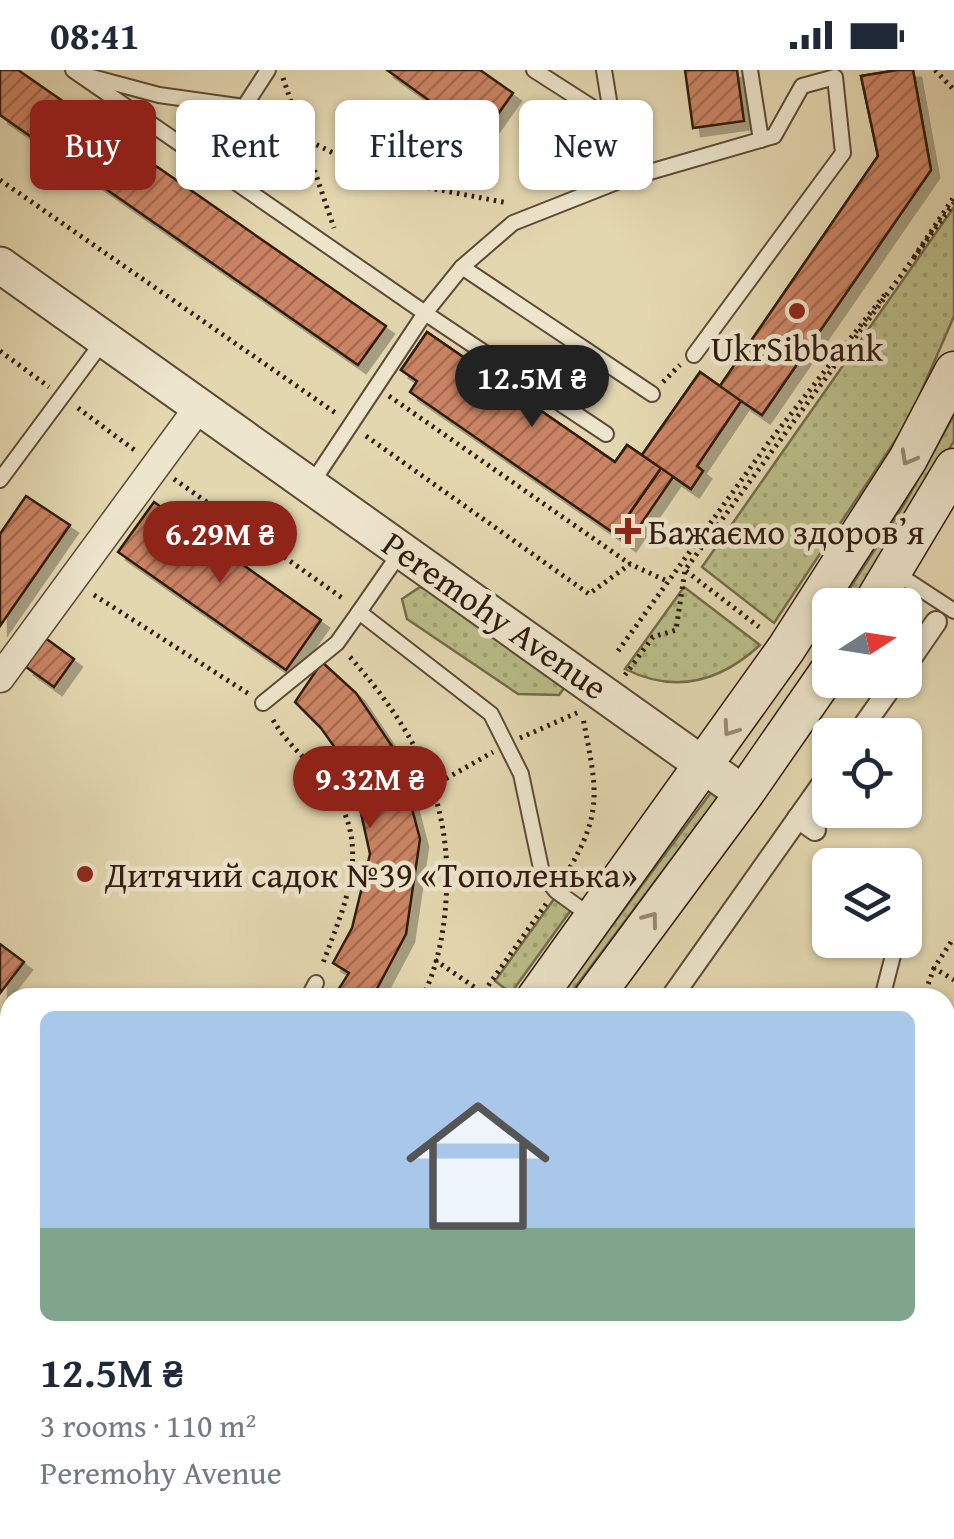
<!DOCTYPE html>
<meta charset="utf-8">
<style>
:root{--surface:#fff;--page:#f6f6f7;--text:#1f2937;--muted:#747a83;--accent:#8f2418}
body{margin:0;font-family:"Gentium Book Plus",serif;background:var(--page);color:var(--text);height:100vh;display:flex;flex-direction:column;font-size:38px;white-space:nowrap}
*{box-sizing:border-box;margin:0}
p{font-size:32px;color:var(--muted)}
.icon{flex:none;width:55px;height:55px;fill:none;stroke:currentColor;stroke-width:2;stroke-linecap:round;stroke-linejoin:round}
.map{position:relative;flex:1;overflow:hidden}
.details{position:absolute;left:0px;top:918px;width:955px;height:552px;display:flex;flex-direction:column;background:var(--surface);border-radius:30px 30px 0 0;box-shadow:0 2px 8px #0004}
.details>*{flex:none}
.banner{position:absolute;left:30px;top:30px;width:895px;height:90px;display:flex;gap:20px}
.needle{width:65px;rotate:78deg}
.buttons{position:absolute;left:812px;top:518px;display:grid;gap:20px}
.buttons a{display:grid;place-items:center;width:110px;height:110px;border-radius:15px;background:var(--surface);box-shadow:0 2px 8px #0004;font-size:50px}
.price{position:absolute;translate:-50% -85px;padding:0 22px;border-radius:35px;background:var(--accent);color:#fff;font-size:32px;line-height:65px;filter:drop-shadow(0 2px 5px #0008)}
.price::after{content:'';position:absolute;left:50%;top:60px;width:30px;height:22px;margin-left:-15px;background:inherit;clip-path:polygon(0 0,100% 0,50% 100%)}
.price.on{background:#222;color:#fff}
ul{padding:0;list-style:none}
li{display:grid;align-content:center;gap:20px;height:530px;padding:0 40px}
li span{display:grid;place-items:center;height:310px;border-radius:15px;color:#555}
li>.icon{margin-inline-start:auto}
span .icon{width:180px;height:180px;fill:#fffc;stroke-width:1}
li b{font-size:42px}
.tag{padding:0 35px;border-radius:15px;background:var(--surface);box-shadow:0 2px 8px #0004;font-size:35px;line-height:90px}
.tag.on{background:var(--accent);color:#fff}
.status{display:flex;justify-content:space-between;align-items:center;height:70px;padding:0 50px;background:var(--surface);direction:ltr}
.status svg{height:28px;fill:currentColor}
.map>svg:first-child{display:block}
</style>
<div class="status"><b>08:41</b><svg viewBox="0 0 49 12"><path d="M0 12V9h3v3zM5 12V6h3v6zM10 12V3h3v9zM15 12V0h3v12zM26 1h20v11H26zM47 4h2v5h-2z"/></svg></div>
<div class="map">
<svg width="954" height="1469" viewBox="0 0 954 1469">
<defs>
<pattern id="grass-dots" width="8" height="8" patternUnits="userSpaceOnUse" patternTransform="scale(2.5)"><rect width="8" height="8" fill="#b9bd88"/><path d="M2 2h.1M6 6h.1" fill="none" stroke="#a0a274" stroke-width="1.8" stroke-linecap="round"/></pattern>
<pattern id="building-hatch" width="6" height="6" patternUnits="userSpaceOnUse" patternTransform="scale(2.5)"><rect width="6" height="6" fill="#cb8464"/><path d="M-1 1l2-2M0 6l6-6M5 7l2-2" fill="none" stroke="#a56b51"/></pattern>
<filter id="shadow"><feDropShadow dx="8" dy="8" stdDeviation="0" flood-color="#0004"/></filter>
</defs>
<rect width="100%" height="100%" fill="#e3d7b0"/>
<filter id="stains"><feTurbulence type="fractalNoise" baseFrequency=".002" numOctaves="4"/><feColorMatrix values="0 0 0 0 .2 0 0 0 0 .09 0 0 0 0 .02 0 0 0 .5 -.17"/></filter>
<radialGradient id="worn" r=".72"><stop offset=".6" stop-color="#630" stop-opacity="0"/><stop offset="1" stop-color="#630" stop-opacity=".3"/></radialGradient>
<g fill="url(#grass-dots)" stroke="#756c4c" stroke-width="2.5">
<polygon points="954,137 954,246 909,350 774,553 702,497"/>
<polygon points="954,345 954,371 856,535 839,535 903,436"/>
<polygon points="420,517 431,521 564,618 559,625 518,624 407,549 402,529"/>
<path d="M684 517 760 575C720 612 675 624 625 599Z"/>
<polygon points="712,721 720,725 568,927 558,928"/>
<polygon points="554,829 571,840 511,923 495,911"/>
</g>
<g fill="url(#building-hatch)" stroke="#311b0f" stroke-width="2.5" filter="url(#shadow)">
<polygon points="0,0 18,0 386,256 358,295 0,45"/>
<polygon points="387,0 480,0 513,23 481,68"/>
<polygon points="685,0 737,0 744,51 693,58"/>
<polygon points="898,0 913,0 931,100 762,345 720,316 878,86 861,6"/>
<polygon points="898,0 913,0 931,100 762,345 741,331 697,396 703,401 691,419 673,407 628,473 615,464 661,398 642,385 700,302 720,316 878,86 861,6"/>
<polygon points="427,262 615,392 627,375 661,398 623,453 401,300"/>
<polygon points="427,262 615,392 627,375 661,398 615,464 410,322 417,311 401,300"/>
<polygon points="700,302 741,331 697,396 703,401 691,419 642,385"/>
<polygon points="26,426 70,455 0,556 0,464"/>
<polygon points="154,432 321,550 286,600 118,482"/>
<polygon points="44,567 74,589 54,617 26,597"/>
<polygon points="322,592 356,623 398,685 420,769 406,864 372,928 333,928 349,903 333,893 352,858 370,784 352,702 321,658 295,632"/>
<polygon points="0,874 24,892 0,923"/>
<polygon points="0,1215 10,1223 10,1270 1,1282"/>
<polygon points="10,1394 10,1460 28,1460 21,1469 0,1469 0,1408"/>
<polygon points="334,1460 373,1460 367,1469 328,1469"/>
<polygon points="373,1460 411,1460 404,1469 367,1469"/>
</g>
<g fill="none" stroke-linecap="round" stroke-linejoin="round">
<g stroke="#5e4a37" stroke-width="18">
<g id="service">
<polyline points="73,0 425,243 312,413"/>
<polyline points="534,0 612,50"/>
<polyline points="604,0 622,110 513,153 462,197 425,243 606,364"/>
<polyline points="750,0 761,70"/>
<polyline points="88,6 159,25 244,37 268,0"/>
<polyline points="622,110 774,66 802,16 835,7 843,83 694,285"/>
<polyline points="462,197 652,324"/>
<polyline points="0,410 104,270"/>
<polyline points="402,480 359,542 491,644 521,704 542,803 556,821 592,847"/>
<polyline points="896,503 954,541"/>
<polyline points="263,633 337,573 359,542"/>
<polyline points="308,928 316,913"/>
<polyline points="882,928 897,870"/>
<polyline points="0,1171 10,1178"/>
<polyline points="0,1371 10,1357"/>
<polyline points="448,1460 448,1469"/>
<polyline points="816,1460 831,1469"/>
<polyline points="717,1469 723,1460"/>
<polyline points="878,1469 884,1460"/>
</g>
</g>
<g stroke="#5e4a37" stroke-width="24">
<g id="pedestrian">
<polyline points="905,597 936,552"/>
<polyline points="857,665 896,610"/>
<polyline points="798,748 815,760"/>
<polyline points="671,928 830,703"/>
</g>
</g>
<g stroke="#5e4a37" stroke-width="31">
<polyline id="minor" points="0,608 199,337"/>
</g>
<g stroke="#5e4a37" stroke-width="39">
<g id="tertiary">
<polyline points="0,195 744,724"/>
<polyline points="945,1343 954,1350"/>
</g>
</g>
<g stroke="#311b0f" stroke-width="41">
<g id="secondary">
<polyline points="872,535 954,398"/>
<polyline points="536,928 786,579 908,389 954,301"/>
<polyline points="593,928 744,724 830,600"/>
<polyline points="154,1469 160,1460"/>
<polyline points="205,1469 211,1460"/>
</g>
</g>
<g stroke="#311b0f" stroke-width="5" stroke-dasharray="2.5 5" stroke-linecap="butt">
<polyline points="935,0 954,20"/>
<polyline points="283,8 334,158"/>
<polyline points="303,68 388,110 508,133"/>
<polyline points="0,110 337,344"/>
<polyline points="914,187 954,127"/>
<polyline points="0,281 49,317"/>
<polyline points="663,312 680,295"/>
<polyline points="389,326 630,494"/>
<polyline points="78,338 137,382"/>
<polyline points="366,366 589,524 630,494 669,512"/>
<polyline points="174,409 345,530"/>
<polyline points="686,501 759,557"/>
<polyline points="94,525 249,624"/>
<polyline points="618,581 769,372 886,223"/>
<path d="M350 587C415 661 453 730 446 830 444 863 437 899 422 928"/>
<polyline points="625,605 653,567 676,560 685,500 954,133"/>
<path d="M273 650C289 678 315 695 332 720 373 780 344 835 322 896"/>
<polyline points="520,668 579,642"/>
<polyline points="433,716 493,682"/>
<path d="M566 804C605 741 596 717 583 648"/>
<polyline points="951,872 934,898 954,910"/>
<polyline points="435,890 483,923 546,834"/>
<polyline points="923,928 934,898"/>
<polyline points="945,1030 954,1038"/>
<polyline points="945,1063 954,1051"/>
<polyline points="72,1469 78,1460"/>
<polyline points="81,1469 88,1460"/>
<polyline points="295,1469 300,1460"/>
<polyline points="644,1469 654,1460"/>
</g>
<use href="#service" stroke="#ede5cc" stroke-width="14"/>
<use href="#pedestrian" stroke="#ede5cc" stroke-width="20"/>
<use href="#minor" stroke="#ede5cc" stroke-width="28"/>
<use href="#tertiary" stroke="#ede5cc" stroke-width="35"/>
<use href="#secondary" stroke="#ede5cc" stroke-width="38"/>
</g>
<defs><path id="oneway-chevron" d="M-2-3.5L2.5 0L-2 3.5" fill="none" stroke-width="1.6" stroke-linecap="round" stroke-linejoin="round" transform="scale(2.5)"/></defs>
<g stroke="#988a77">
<use href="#oneway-chevron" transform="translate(908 388) rotate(119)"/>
<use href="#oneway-chevron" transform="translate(730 659) rotate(125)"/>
<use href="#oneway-chevron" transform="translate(651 849) rotate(-53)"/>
</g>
<g fill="#8f2418" stroke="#ede5cc" stroke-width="4">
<circle cx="797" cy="241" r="10"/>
<path d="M623 446h10v10h10v10h-10v10h-10v-10h-10v-10h10z"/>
<circle cx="85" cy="804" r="10"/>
</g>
<g text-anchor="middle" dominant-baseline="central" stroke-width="9" stroke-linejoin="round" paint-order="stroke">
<g font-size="35" fill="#311b0f" stroke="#ede5cc" text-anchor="start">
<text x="797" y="278" text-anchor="middle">UkrSibbank</text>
<text x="648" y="461">Бажаємо здоровʼя</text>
<text x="105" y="804">Дитячий садок №39 «Тополенька»</text>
</g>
<g font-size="35" fill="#311b0f" stroke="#ede5cc">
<text transform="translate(495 545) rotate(35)">Peremohy Avenue</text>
</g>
</g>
<rect width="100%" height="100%" filter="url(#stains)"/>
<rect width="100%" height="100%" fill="url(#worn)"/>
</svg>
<div class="buttons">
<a><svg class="needle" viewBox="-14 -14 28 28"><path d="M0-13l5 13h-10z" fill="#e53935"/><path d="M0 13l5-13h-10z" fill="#747a83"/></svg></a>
<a><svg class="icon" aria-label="locate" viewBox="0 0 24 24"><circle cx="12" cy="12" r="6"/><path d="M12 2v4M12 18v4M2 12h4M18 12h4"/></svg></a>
<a><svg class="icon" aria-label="layers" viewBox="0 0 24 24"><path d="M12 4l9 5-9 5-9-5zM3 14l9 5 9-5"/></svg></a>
</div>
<b class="price on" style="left:532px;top:360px">12.5M ₴</b>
<b class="price" style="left:220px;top:516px">6.29M ₴</b>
<b class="price" style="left:370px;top:761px">9.32M ₴</b>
<div class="banner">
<a class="tag on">Buy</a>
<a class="tag">Rent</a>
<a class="tag">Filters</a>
<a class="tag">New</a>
</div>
<section class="details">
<ul>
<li><span style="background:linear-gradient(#a9c7e8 70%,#7fa58c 0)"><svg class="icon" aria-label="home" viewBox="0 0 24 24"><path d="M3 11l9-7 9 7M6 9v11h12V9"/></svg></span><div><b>12.5M ₴</b><p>3 rooms · 110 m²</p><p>Peremohy Avenue</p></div></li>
</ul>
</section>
</div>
